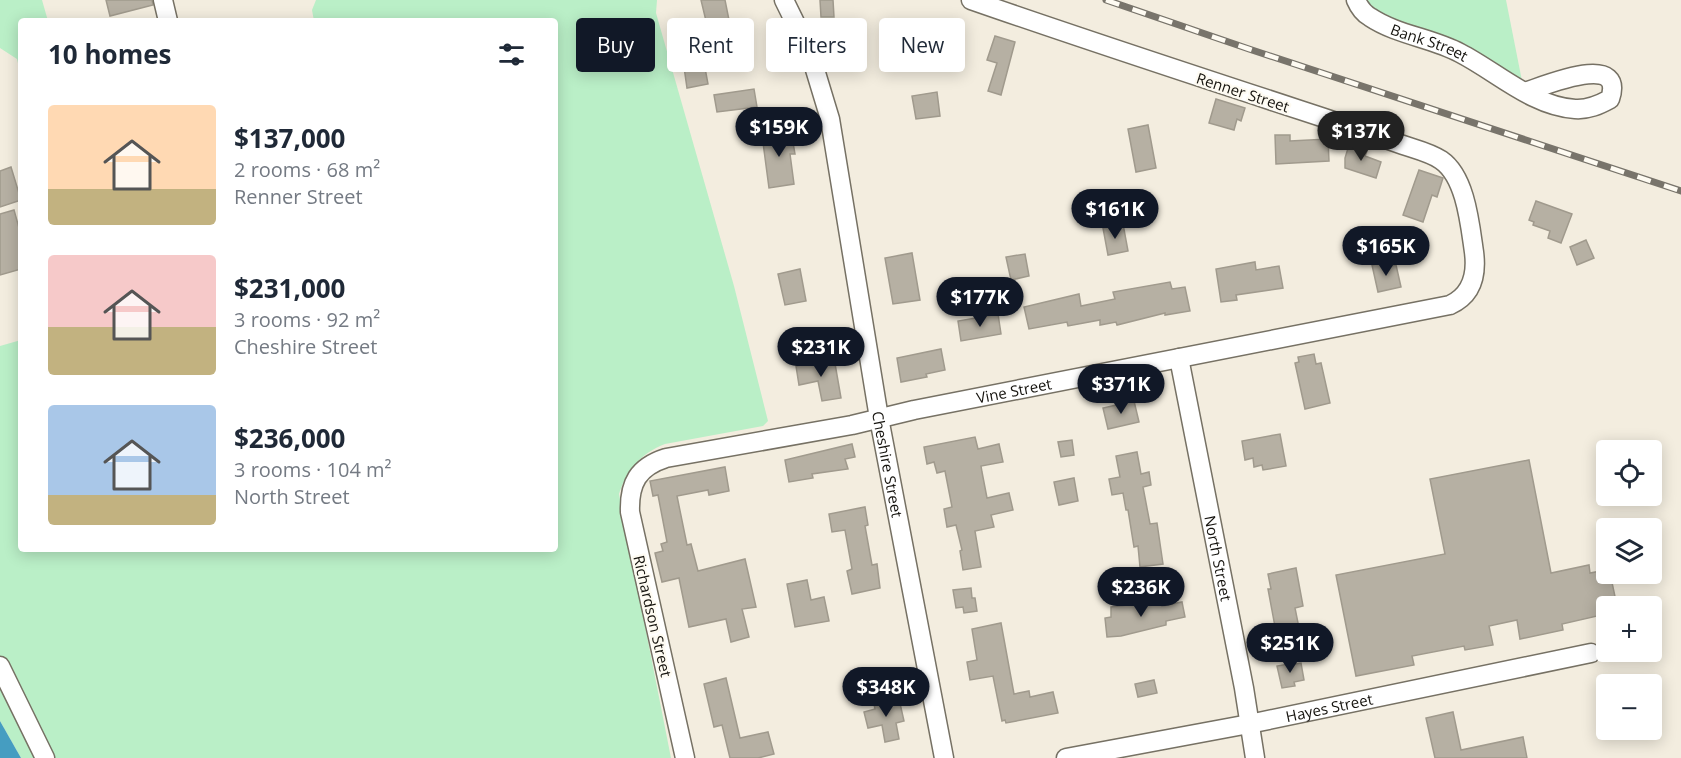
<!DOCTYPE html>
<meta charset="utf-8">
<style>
:root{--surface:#fff;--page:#f2f2f3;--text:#1f2937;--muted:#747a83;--accent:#111827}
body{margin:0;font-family:"Open Sans",sans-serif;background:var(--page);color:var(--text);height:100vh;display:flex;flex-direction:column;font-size:22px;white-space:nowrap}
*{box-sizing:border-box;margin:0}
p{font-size:20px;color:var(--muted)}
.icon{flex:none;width:33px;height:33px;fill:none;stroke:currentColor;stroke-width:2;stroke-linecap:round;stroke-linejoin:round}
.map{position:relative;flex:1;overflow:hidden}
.panel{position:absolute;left:18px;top:18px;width:540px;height:534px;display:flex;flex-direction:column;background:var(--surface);border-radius:6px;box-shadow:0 3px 15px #0003}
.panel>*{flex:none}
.top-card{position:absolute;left:576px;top:18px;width:570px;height:54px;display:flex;gap:12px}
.tools{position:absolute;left:1596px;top:440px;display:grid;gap:12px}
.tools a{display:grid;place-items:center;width:66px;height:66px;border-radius:6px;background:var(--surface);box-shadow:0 3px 15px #0003;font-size:30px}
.price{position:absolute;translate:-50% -51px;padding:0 14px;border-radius:21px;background:var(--accent);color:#fff;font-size:20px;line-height:39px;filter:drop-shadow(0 2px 3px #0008)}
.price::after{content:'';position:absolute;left:50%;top:36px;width:18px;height:14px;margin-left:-9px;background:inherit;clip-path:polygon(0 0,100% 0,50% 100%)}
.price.current{background:#222;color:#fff}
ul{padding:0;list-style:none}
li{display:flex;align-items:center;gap:18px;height:150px;padding:0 30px}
li span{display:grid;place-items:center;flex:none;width:168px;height:120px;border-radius:6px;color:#555}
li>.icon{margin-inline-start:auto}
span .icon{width:72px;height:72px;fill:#fffc;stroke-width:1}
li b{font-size:26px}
h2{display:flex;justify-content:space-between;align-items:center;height:72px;padding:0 30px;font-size:26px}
.chip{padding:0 21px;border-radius:6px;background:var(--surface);box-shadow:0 3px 15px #0003;font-size:21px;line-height:54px}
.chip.current{background:var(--accent);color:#fff}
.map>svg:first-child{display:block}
</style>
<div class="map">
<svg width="1681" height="758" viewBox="0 0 1681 758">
<rect width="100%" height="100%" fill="#f3eddf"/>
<g fill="#baefc7">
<polygon points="0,0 42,0 48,21 21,21 21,76 17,59 0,48"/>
<path d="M316 0H657L656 13 734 286 768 421 763 426 665 444C641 453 627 470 619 494L671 758H21L0 721V346L21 340V549H555V21H314L312 10Z"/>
<polygon points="1362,0 1506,0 1523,86 1387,22"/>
</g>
<polygon fill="#459dc1" points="0,721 21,758 0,758"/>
<g fill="#b6b0a3" stroke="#a09a8d" stroke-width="1.5">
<polygon points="106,0 152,0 153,5 110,16"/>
<polygon points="701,0 725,0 729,20 707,25"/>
<polygon points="820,0 833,0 834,17 821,17"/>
<polygon points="697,25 708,84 687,88 682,53 680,53 676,29"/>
<polygon points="944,25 950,63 920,67 914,30"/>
<polygon points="995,36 1015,42 1001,95 988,91 997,63 987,60"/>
<polygon points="754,89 757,107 717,112 714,95"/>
<polygon points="937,92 940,116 916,119 912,96"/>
<polygon points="1216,99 1245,108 1241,121 1237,119 1234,130 1209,123"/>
<polygon points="1148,125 1156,168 1136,172 1128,129"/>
<polygon points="791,131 795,154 790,154 794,184 769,188 762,135"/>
<polygon points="1275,135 1290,135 1290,141 1328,139 1329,161 1276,164"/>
<polygon points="1349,145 1367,151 1365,156 1381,162 1376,178 1345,168 1345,158"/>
<polygon points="11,167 21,200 0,207 0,171"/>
<polygon points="1419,170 1443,178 1437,197 1432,195 1423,222 1403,215"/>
<polygon points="1536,201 1572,214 1561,243 1548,238 1550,231 1533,225 1534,222 1529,220"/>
<polygon points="14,210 21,235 21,269 0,275 0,214"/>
<polygon points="1123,224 1128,251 1108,255 1103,228"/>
<polygon points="1586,240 1594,258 1577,265 1570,247"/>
<polygon points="912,253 920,300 893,304 885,258"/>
<polygon points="1025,254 1029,276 1011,280 1006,257"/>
<polygon points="1390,261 1391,266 1396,265 1401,287 1378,292 1372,265"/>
<polygon points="1255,262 1256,270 1279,266 1283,288 1236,295 1237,300 1221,302 1216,269"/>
<polygon points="800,269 806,301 785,305 778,274"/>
<polygon points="1170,282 1172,289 1185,287 1190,311 1165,315 1165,313 1117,325 1116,322 1100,325 1100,320 1068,326 1067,322 1029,329 1024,307 1079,294 1081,306 1115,299 1113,292"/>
<polygon points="998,314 1001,334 961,341 958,321"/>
<polygon points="941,349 945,370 926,374 927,377 901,382 897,358"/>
<polygon points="1314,354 1316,364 1321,363 1330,403 1305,409 1295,363 1299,362 1298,357"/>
<polygon points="834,358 841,398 822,401 818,381 799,385 796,366"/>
<polygon points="1134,401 1139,422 1108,429 1103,408"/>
<polygon points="1280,434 1286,466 1263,470 1262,465 1254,467 1253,458 1245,460 1242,441"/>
<polygon points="975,437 978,449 999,444 1003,462 981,466 982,472 987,498 1009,493 1013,510 991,515 994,527 975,531 981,567 963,570 960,551 962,550 956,525 947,527 944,509 952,507 945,471 937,473 934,462 927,464 924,447"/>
<polygon points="1072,440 1074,455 1061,457 1058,442"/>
<polygon points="852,444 855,457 845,459 848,469 812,474 813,478 789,482 785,460"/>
<polygon points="1137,452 1141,474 1149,472 1151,485 1143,487 1150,524 1157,523 1163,564 1140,567 1138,546 1134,547 1128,510 1126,510 1123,493 1112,495 1109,479 1120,477 1116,456"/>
<polygon points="1529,460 1551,573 1589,565 1590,573 1606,570 1606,573 1610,573 1617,606 1606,606 1606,614 1562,624 1563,630 1520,639 1517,620 1489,626 1493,645 1465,650 1464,646 1412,656 1414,665 1356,676 1336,575 1445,554 1430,479"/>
<polygon points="725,467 729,491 709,495 708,490 677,496 687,545 691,544 698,571 745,559 756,607 742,609 749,637 731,642 726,619 689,627 679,578 662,582 655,553 663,551 661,544 667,542 658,495 653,496 650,481"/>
<polygon points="1074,478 1078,501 1059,505 1054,482"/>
<polygon points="865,507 868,525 865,526 872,565 877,564 880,588 852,594 847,571 852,569 845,530 832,532 829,514"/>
<polygon points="1296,568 1303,606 1295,608 1299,628 1276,632 1268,589 1271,589 1268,574"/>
<polygon points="807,580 811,600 824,597 829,621 795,627 787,584"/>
<polygon points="971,588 972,598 975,598 977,611 964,613 963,607 956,608 953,590"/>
<polygon points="1161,601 1162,606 1182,602 1185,617 1166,621 1166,625 1121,636 1107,637 1105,618 1111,617 1111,607"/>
<polygon points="1001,623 1014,694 1029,691 1030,697 1053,692 1058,713 1006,723 1005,720 1002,721 993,676 970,680 967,662 977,660 972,629"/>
<polygon points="1295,663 1295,664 1301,663 1304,680 1294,682 1295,686 1282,688 1277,666"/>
<polygon points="726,678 740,738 768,732 774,754 758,758 730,758 722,725 714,727 704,684"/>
<polygon points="1154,680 1157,693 1138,697 1135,684"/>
<polygon points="899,699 904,721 896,723 899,739 885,742 882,725 868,728 864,712 875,709 874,704"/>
<polygon points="1453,712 1461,750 1523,737 1527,758 1435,758 1426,718"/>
</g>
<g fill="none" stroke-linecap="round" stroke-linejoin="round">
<g stroke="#767164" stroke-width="21">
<g id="minor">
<polyline points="163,0 168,21"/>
<path id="s1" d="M784 0 810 53 830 119 879 418 944 758"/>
<path id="s2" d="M1356 0C1359 7 1363 13 1370 17 1397 35 1432 38 1460 53 1497 72 1532 106 1575 109 1588 110 1599 105 1610 99 1626 51 1544 86 1525 92"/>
<path id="s3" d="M1179 358 1244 688 1255 758"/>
<polyline points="0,666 45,758"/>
<path id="s4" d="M685 758 630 512C629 483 638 467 666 458L852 425 914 410 1450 305C1472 295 1477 275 1474 252 1470 225 1466 177 1441 160 1431 153 1415 149 1403 145 1369 133 1334 121 1300 110 1190 74 1080 38 971 0"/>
<path id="s5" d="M1066 758 1249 724 1591 653"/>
</g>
</g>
<use href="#minor" stroke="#fff" stroke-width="18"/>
<g stroke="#78746b" stroke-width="7">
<polyline id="rail" points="1106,0 1249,49 1681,191"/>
</g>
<use href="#rail" stroke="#fefbf2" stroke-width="4.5" stroke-dasharray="14" stroke-linecap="butt"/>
</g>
<g text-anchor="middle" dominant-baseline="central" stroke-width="4.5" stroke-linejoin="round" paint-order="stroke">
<g font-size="15" fill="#15130e" stroke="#fefbf2">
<text stroke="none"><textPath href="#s2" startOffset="87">Bank Street</textPath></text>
<text transform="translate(1243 92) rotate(18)">Renner Street</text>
<text stroke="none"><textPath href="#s4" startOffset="678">Vine Street</textPath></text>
<text stroke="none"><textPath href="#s1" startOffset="478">Cheshire Street</textPath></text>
<text stroke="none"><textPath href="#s3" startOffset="204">North Street</textPath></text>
<text transform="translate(653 616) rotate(77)">Richardson Street</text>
<text stroke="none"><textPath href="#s5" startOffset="268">Hayes Street</textPath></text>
</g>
</g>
</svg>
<div class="tools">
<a><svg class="icon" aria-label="locate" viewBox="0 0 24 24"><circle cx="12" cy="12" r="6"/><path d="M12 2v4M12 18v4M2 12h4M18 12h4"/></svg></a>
<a><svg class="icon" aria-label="layers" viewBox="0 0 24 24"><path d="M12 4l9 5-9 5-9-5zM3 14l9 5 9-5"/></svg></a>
<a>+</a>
<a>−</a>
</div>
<b class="price" style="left:779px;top:158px">$159K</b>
<b class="price current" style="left:1361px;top:162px">$137K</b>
<b class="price" style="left:1115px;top:240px">$161K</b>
<b class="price" style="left:1386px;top:277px">$165K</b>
<b class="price" style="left:980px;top:328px">$177K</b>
<b class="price" style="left:821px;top:378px">$231K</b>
<b class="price" style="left:1121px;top:415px">$371K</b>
<b class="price" style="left:1141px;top:618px">$236K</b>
<b class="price" style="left:1290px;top:674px">$251K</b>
<b class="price" style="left:886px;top:718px">$348K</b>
<div class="top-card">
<a class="chip current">Buy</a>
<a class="chip">Rent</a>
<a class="chip">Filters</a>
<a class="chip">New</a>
</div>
<section class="panel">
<h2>10 homes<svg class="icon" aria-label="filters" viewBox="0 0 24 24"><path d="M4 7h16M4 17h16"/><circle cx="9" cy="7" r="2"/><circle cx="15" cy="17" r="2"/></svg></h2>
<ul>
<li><span style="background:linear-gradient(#ffd9b3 70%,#c2b280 0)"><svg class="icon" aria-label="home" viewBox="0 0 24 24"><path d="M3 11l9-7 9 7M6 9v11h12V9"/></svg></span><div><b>$137,000</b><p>2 rooms · 68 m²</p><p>Renner Street</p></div></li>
<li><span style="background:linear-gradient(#f6c9c9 60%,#c2b280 0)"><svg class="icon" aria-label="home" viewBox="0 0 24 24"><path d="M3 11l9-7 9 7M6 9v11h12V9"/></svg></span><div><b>$231,000</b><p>3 rooms · 92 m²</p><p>Cheshire Street</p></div></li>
<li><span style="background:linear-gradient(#a9c7e8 75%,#c2b280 0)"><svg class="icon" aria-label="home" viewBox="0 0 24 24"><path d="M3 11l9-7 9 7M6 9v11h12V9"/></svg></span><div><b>$236,000</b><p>3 rooms · 104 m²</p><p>North Street</p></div></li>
</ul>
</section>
</div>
